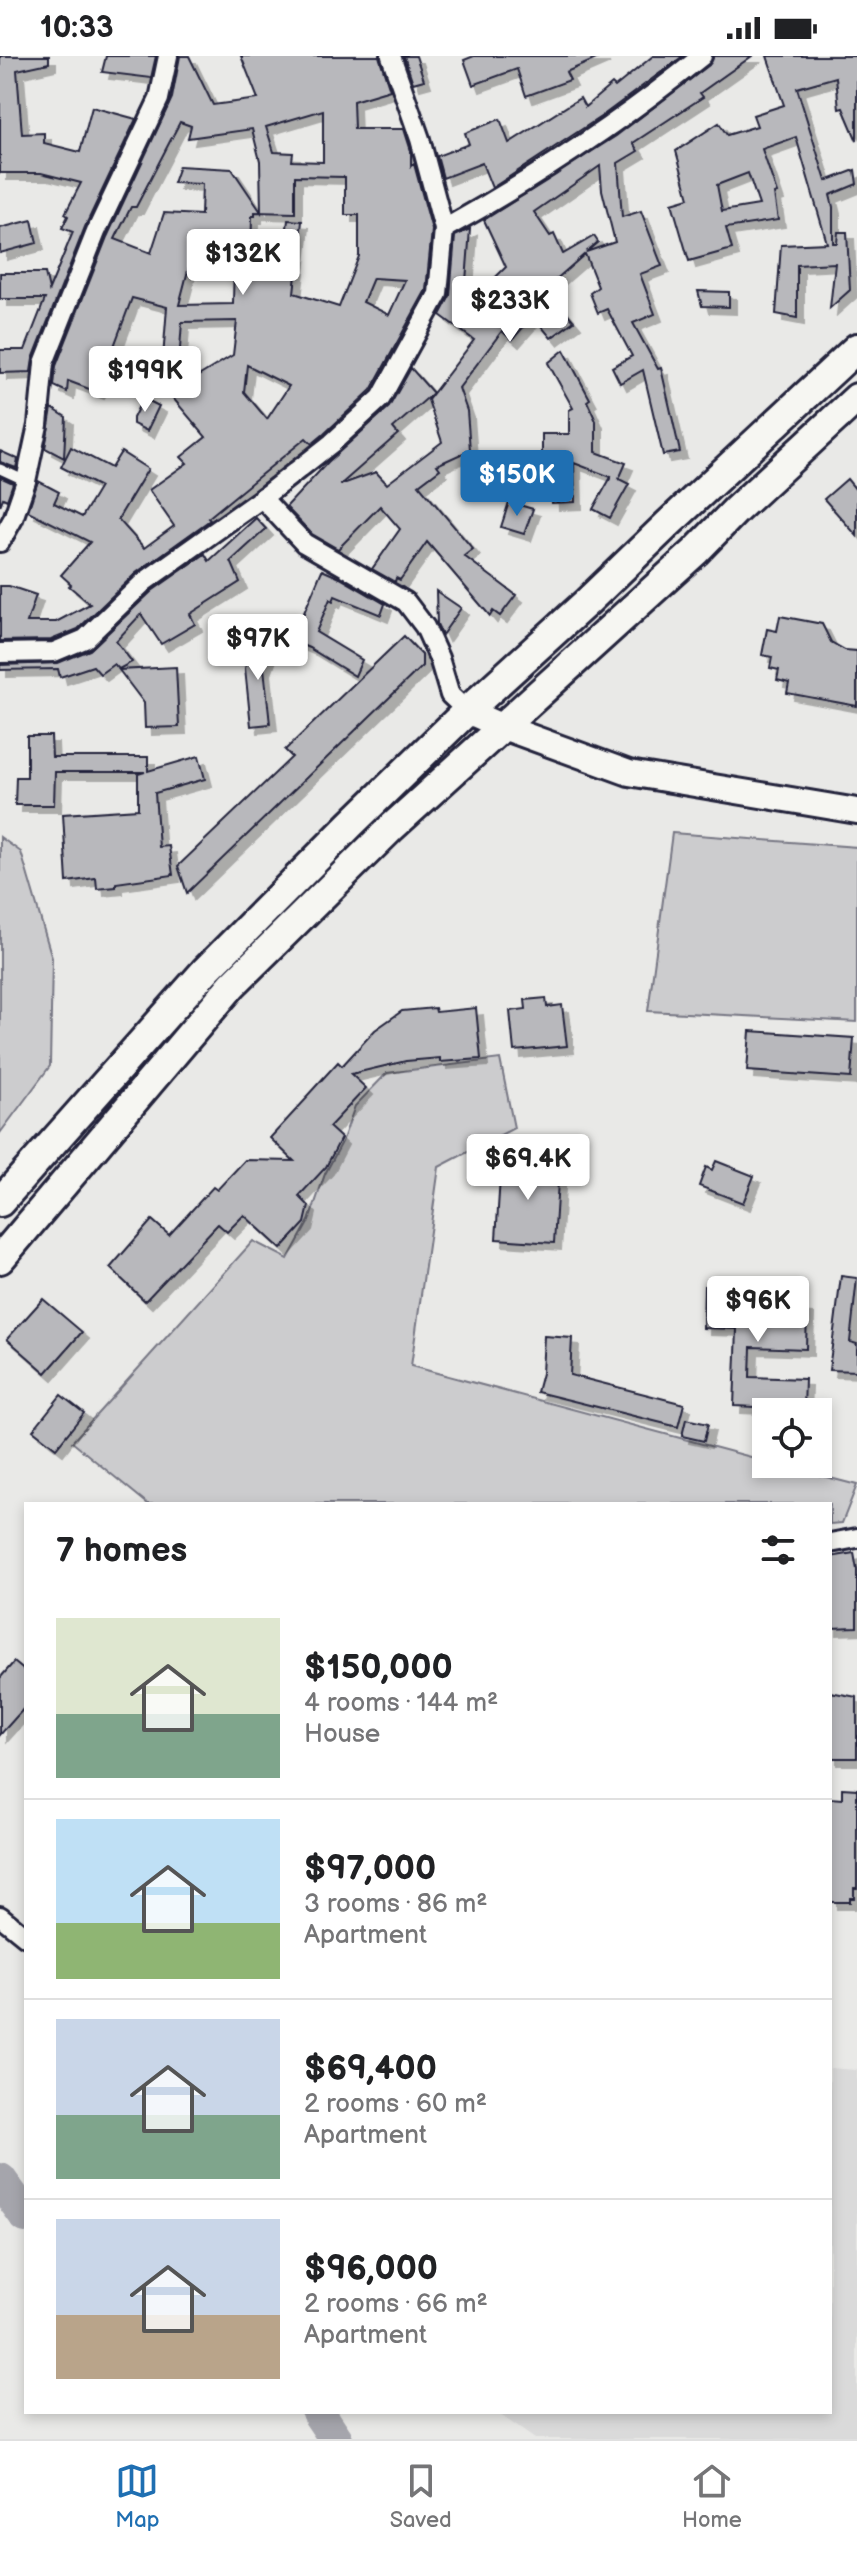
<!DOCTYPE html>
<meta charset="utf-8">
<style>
:root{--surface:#fff;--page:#f6f6f6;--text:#202124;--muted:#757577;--line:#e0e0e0;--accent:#1f6fb2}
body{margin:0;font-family:"Balsamiq Sans",sans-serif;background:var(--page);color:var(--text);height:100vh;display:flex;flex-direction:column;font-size:30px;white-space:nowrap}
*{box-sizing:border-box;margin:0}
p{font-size:26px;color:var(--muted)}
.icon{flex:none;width:44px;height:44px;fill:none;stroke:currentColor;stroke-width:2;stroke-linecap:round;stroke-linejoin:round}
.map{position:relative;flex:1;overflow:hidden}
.sheet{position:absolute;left:24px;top:1446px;width:808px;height:912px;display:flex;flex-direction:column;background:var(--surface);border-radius:0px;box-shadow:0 4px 12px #0003}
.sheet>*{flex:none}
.tools{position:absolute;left:752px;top:1342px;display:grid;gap:16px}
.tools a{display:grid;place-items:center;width:80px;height:80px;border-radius:0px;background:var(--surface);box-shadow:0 4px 12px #0003;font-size:40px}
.price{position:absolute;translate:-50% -68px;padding:0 18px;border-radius:8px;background:#fff;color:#222;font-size:26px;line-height:52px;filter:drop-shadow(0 2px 4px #0008)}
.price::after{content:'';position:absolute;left:50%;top:48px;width:24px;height:18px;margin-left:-12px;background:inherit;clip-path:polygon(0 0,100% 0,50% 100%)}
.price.current{background:var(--accent);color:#fff}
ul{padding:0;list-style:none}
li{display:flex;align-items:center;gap:24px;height:200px;padding:0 32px}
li+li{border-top:2px solid var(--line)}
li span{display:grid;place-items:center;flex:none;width:224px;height:160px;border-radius:0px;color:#555}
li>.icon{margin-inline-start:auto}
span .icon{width:96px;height:96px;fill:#fffc;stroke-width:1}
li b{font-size:34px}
h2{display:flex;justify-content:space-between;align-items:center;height:96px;padding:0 32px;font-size:34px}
.status{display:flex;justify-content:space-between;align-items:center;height:56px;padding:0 40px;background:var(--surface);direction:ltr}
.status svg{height:22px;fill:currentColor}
.dock{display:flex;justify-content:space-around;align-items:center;height:112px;border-top:2px solid var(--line);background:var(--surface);font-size:22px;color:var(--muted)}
.dock a{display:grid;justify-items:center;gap:4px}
.dock .current{color:var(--accent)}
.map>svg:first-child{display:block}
</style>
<div class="status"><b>10:33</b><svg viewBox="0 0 49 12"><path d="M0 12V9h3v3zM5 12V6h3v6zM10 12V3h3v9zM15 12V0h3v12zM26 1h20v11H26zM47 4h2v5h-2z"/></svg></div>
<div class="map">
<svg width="857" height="2383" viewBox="0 0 857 2383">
<defs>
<filter id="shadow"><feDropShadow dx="7" dy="7" stdDeviation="0" flood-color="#0004"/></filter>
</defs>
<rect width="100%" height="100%" fill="#e9e9e7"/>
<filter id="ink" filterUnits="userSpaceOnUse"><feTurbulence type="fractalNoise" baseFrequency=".0125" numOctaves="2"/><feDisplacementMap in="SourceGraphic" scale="16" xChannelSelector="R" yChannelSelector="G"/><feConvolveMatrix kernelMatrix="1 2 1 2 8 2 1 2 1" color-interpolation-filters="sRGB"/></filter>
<g filter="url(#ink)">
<polygon fill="#dadada" points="830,2012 856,2014 857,2012 857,2383 535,2383 496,2356 830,2356"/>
<g fill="#ccccce" stroke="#777784" stroke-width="2">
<polygon points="672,777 857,791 857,966 648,955"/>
<polygon points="0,781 21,796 52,902 50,1010 0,1077"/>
<polygon points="500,1003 514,1072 439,1111 411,1310 766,1405 766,1408 776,1408 857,1429 842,1467 830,1468 830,1448 148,1448 72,1386 253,1185 288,1203 309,1165 325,1118 342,1086 355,1050 387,1017"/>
</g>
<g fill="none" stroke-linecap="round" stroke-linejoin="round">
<g stroke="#a5a5ac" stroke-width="34">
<polyline points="0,2124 26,2160"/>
<polyline points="318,2356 336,2383"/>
</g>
</g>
<g fill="#b8b8bc" stroke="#22223b" stroke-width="2" fill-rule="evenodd" filter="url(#shadow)">
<polygon points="0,0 49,0 49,7 17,14 22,78 44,77 44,87 80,96 92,51 136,63 85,171 33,303 31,316 0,317 0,294 25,294 45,243 0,243 0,217 45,217 49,234 73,176 62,172 68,160 65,158 81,127 41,117 0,117"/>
<polygon points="106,0 156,0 151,22 102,16"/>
<path d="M180 0H189L213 49 258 43 241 0H379L390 34 353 45 354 73H404L411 95V110L414 108 432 174 426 234 371 334 324 378 312 388 306 382 208 462 210 464 136 517 78 573 51 584 0 585V530H9L36 539 27 566H56L90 548 69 530 71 528 61 519 90 486 28 455 38 425 59 436 54 447 82 461 100 431 61 411 71 391 111 412 121 396 148 413 118 463 144 492 174 470 149 434 187 407 181 401 206 381 161 328 167 251 132 242 97 336 68 325 67 336 54 330 56 310 107 181 172 42ZM323 54V106L292 105 293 97 274 96 266 71ZM180 66 191 70 188 82 252 73 260 105 261 156 232 113 179 110 173 127 202 128 201 159 164 157 151 197 115 183 131 151H136ZM295 120 345 121V159H359V200L339 251 294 237 302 165 288 164 283 203 251 202 252 160H255V156L295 157ZM234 202 233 248 179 249 191 203ZM373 222 405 224 389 259 363 246ZM237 265 233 299 177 333 182 266ZM247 309 289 330 267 363 244 336Z"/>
<polygon points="404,0 416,0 424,24 413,27"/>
<polygon points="474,0 603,0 566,16 570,24 526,40 517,13 473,29 464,4"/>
<polygon points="653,0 683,0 602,60 492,132 482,107 443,122 437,100 469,88 465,77 500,63 509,87 580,42 585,51 612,28 615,31"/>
<path d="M714 0H752L700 37 703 41 633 87 638 95 618 107 622 161 641 155 662 210 640 218 655 258 633 267 658 313 661 312 680 396 663 399 643 314 620 327 612 311 632 300 607 253 598 257 590 237 598 231 585 198 546 232 574 265 551 282 533 260 512 284 502 275 459 332 467 355 470 394 437 409 440 413 419 429 473 493 464 500 516 539 500 560 493 555 490 560 427 486 400 524 396 522 395 526 372 513 400 473 380 450 338 493 312 478 286 451 328 406 389 351 411 312 433 337 393 372 398 378 340 429 376 416 387 428 442 386 428 344 474 284 440 259 450 240 455 180 470 173 464 252 506 211 484 164 616 80 709 9ZM600 110 602 134 615 186 586 196 598 186 594 180 563 198 554 178 550 180 534 156Z"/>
<path d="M767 0H857V85L843 52 839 53 836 21 797 32 826 125 855 114 857 128 830 139 833 151V187H837L838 176H847L850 234 830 252 835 207 797 209V262L776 258 781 189 827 187 796 81 762 93 777 137 774 138 778 164 726 172 732 193 689 205 672 147 689 142 676 95 719 67 727 79 757 70 753 59 784 49ZM748 117 759 149 722 155 717 129Z"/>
<polygon points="32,164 37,187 0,197 0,172"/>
<polygon points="698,235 729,236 729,251 702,250"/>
<polygon points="564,294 590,343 587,345 596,365 596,396 626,407 619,423 629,428 610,462 593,453 611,421 574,407 575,446 552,447 550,399 542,399 542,378 569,378 569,354 573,352 548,307"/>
<polygon points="143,342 159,350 147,375 133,368 133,362"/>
<polygon points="52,352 66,361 64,402 45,392"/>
<polygon points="0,395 18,403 16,412 0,406"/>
<polygon points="0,421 13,427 7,444 3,442 0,450"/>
<polygon points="847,423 857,435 857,480 824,443"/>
<polygon points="509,446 533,453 524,478 501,471"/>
<polygon points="256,462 266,473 231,505 240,526 190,558 195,568 161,588 141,558 116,585 132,606 119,613 114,608 100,618 93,610 60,621 58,613 0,614 0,609 58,607 90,594 152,535 205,498 209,505"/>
<polygon points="322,514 340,522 385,548 381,559 335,540 333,545 330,543 316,576 362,604 355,620 309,592 292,585"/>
<polygon points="436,535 461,552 442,579 437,568"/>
<polygon points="780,560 822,568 831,586 845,594 857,595 857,650 787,637 789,627 777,624 779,614 770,612 772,601 762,599 767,573 777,575"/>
<polygon points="256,580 273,586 264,612 270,668 251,670 245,612"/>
<polygon points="404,580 422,599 422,610 187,837 178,810 292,701 285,694"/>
<polygon points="176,611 179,671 145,672 144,647 119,614"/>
<polygon points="27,680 51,680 52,701 148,701 148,715 199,700 205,723 155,737 159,791 169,790 173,819 116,827 116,831 97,833 96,822 67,826 63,758 138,753 138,718 145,716 55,716 54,749 15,749 16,721 27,721"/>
<polygon points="546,942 547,951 562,949 567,990 514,995 510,955 526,953 525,944"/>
<polygon points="435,952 436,956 476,952 481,1003 440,1006 440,1002 406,1005 351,1018 366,1032 329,1071 341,1082 326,1111 299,1140 309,1150 305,1167 281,1193 244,1159 227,1176 218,1168 145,1245 110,1212 152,1164 169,1179 213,1131 217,1134 245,1104 294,1105 270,1082 307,1042 306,1041 338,1006 342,1010 375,974 402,955"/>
<polygon points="750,975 854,982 851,1022 747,1015"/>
<polygon points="716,1105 754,1120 743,1147 699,1130 706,1111 712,1114"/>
<polygon points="501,1106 559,1110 554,1187 496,1183"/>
<polygon points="841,1220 857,1222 850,1286 857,1288 857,1315 829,1314"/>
<polygon points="704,1230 738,1231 738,1235 751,1235 751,1249 807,1251 806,1293 751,1291 750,1321 805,1323 804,1353 734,1350 737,1273 703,1272"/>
<polygon points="43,1243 82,1276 46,1317 7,1283"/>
<polygon points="544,1280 572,1282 570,1319 684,1348 678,1371 537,1336 542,1317"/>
<polygon points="61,1339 84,1357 56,1392 33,1374"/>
<polygon points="686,1363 708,1368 704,1385 682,1380"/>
<polygon points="854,1497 857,1514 857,1571 830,1572 830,1501"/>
<polygon points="14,1606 26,1616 26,1650 0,1679 0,1622"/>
<polygon points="830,1636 857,1641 857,1702 830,1702"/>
<polygon points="842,1732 857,1733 857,1832 854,1832 854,1842 850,1842 850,1846 830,1846 830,1742 842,1743"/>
</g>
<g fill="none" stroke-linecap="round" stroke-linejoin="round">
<g stroke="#22223b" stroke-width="15">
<polyline id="service" points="0,413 26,425"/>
</g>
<g stroke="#22223b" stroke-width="24">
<g id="minor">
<path d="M444 173C534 123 622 65 702 0"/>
<polyline points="262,442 304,487 406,546 425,571 439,602 450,639 467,655"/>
<polyline points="0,486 13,463 26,425 38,369 44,307 96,176 159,43 168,0"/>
<polyline points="0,597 54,596 85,583 144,526 262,442 332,387 381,342 438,238 444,173 420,83 391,0"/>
<polyline points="830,1487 857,1482"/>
<polyline points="0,1860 26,1881"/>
</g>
</g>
<g stroke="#22223b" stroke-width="30">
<polyline id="secondary" points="467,655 503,671 629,717 857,755"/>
</g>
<g stroke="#22223b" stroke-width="34">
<g id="primary">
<polyline points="0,1146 205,915 350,769 467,655 587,546 669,467 857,292"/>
<polyline points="0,1203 232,929 391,772 695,496 737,453 857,342"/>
</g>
</g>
<use href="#service" stroke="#f6f6f2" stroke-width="9"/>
<use href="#minor" stroke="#f6f6f2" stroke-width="18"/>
<use href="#secondary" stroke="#f6f6f2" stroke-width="24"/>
<use href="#primary" stroke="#f6f6f2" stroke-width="28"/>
</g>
</g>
</svg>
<div class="tools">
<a><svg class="icon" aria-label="locate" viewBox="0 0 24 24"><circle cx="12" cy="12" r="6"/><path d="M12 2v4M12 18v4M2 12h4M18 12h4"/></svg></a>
</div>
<b class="price" style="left:243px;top:241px">$132K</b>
<b class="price" style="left:510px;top:288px">$233K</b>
<b class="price" style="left:145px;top:358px">$199K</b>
<b class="price current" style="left:517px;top:462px">$150K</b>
<b class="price" style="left:258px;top:626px">$97K</b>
<b class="price" style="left:528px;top:1146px">$69.4K</b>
<b class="price" style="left:758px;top:1288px">$96K</b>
<section class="sheet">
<h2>7 homes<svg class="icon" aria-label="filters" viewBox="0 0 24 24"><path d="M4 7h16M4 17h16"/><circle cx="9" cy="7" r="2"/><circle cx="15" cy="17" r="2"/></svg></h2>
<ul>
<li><span style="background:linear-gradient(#dfe7d0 60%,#7fa58c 0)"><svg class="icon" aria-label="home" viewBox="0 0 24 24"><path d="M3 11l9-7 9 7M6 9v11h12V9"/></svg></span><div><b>$150,000</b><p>4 rooms · 144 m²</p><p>House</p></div></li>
<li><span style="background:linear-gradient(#bfe0f5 65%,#8fb573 0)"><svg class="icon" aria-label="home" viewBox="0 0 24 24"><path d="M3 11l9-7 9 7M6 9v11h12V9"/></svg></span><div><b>$97,000</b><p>3 rooms · 86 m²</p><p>Apartment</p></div></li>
<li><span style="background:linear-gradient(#c9d6e8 60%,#7fa58c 0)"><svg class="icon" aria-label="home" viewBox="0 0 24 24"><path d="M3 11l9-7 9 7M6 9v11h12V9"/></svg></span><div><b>$69,400</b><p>2 rooms · 60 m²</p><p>Apartment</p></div></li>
<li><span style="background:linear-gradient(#c9d6e8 60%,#b9a48a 0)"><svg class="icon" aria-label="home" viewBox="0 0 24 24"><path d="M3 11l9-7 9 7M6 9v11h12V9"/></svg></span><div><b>$96,000</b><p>2 rooms · 66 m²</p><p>Apartment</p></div></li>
</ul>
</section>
</div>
<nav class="dock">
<a class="current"><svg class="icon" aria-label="map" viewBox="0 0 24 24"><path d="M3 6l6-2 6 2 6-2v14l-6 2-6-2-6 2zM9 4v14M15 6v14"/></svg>Map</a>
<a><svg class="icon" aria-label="saved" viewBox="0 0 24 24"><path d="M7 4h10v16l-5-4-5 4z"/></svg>Saved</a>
<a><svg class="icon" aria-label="home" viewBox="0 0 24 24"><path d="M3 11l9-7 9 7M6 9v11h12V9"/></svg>Home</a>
</nav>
